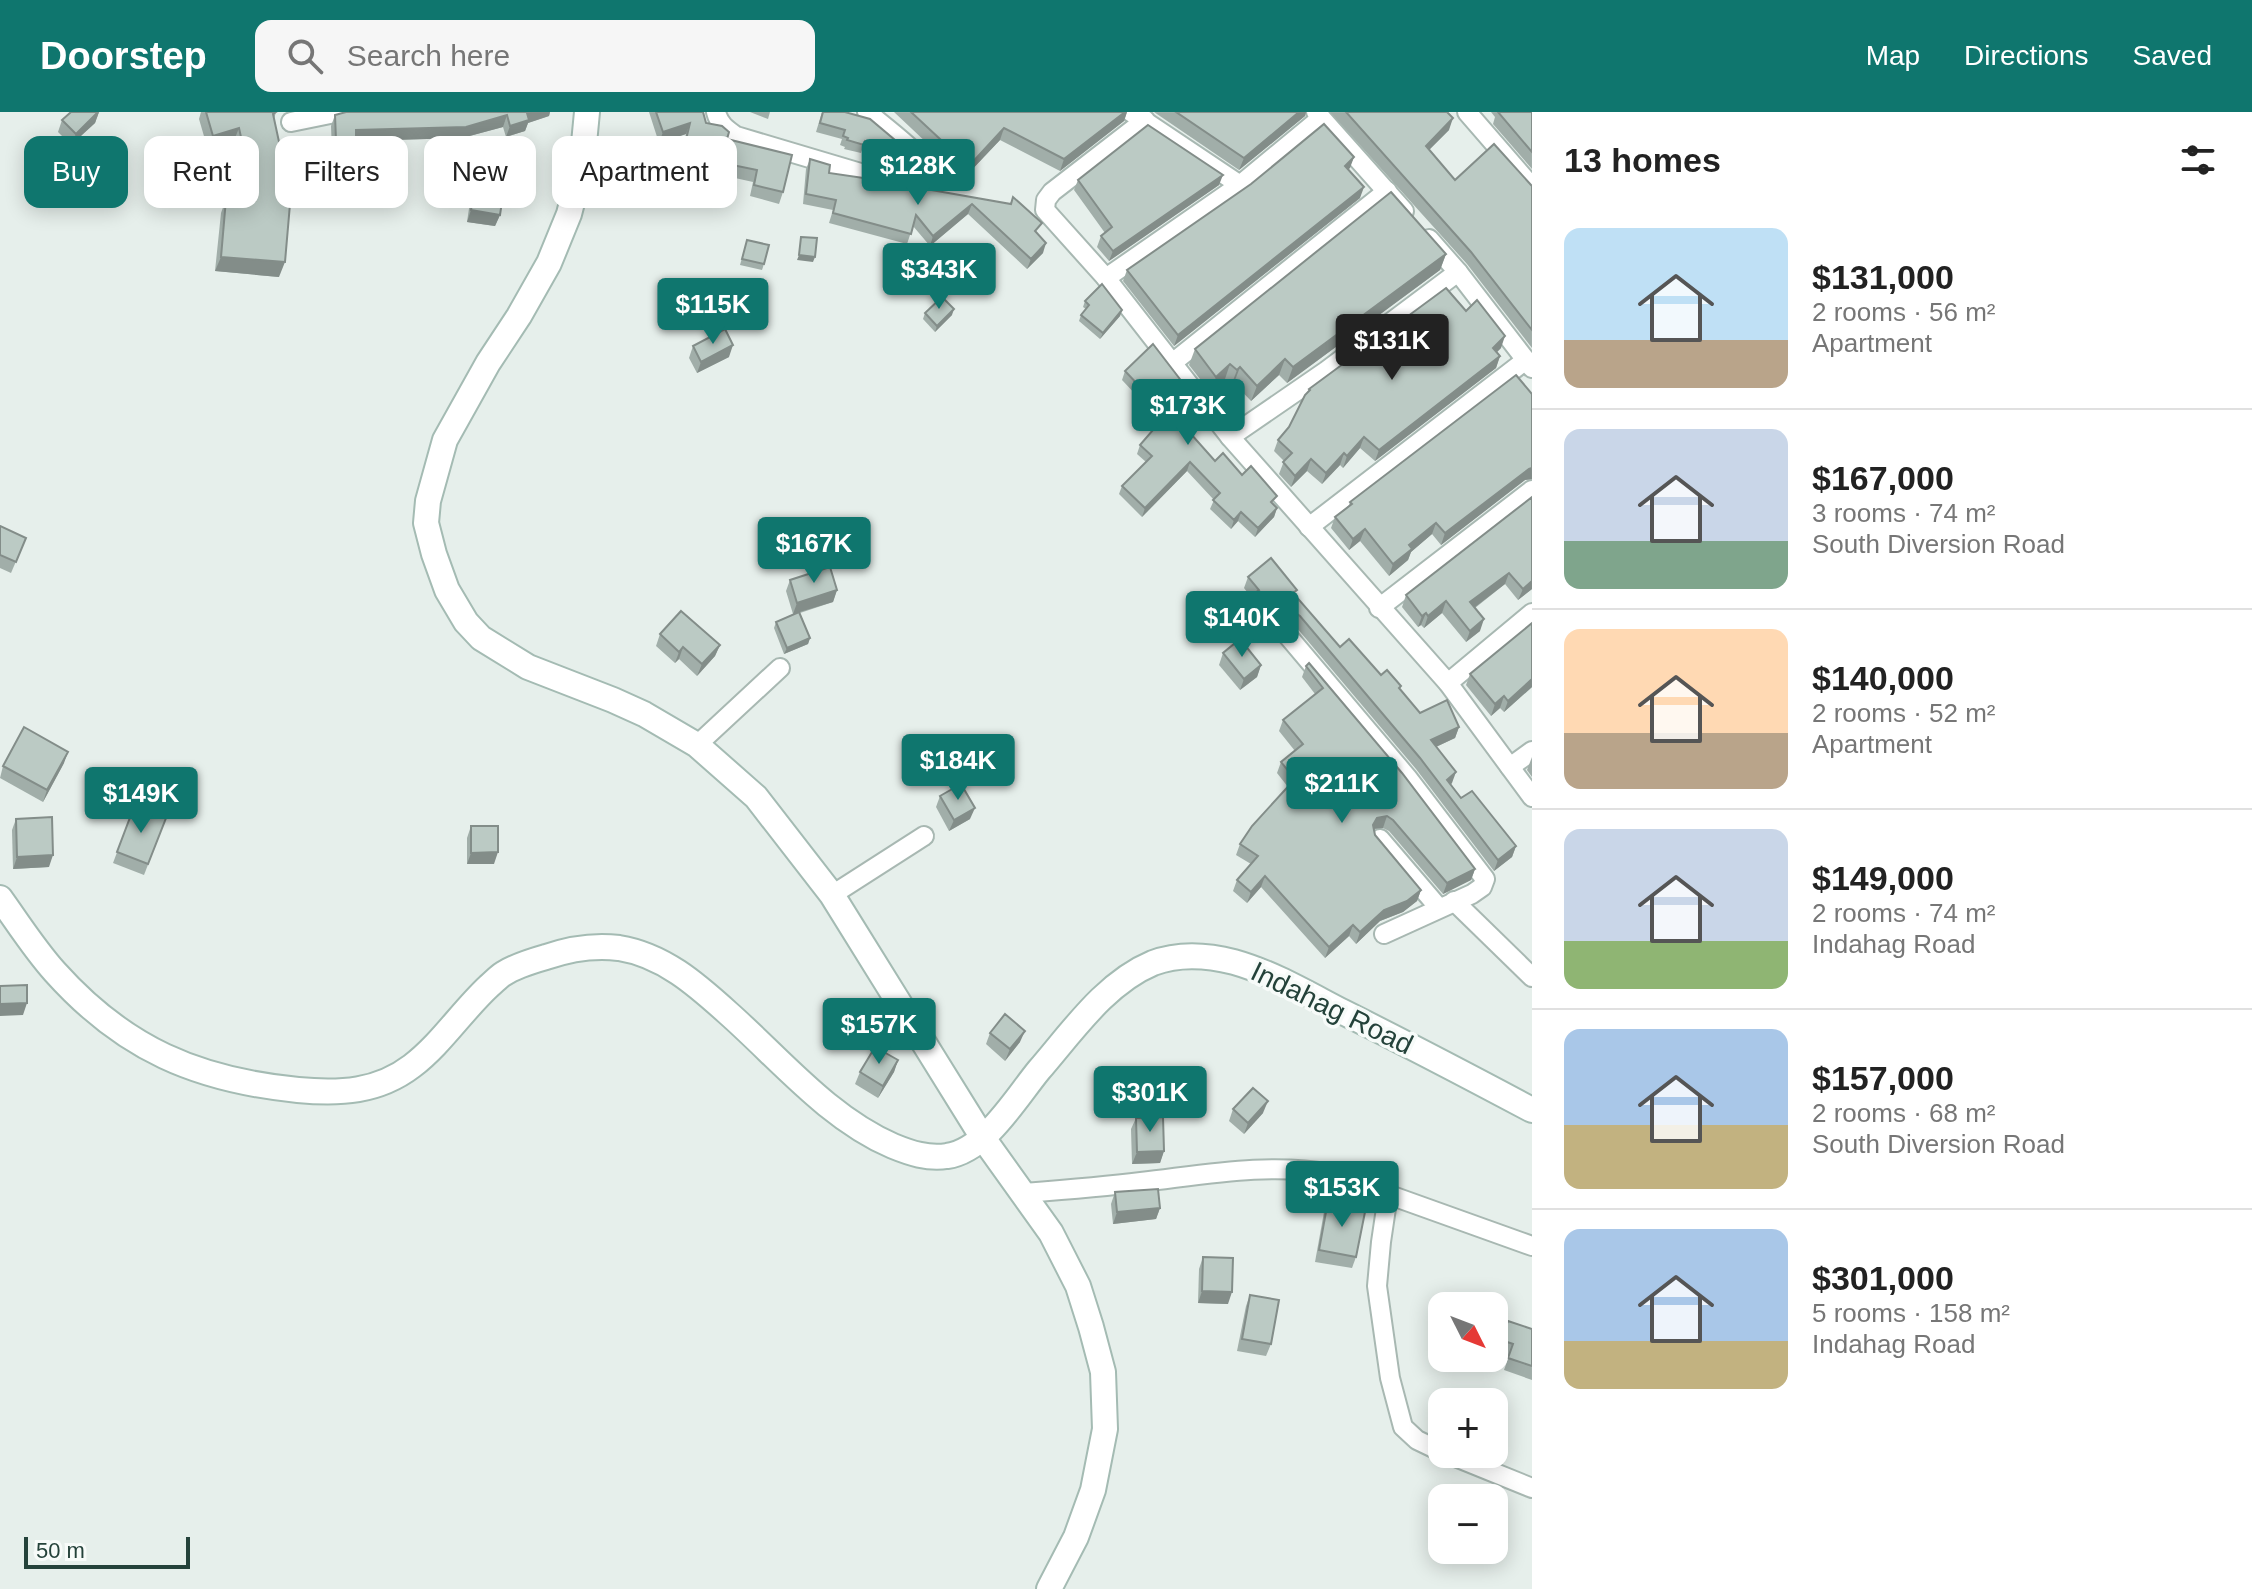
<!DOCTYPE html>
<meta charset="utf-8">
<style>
:root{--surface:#fff;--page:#f6f6f6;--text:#222;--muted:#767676;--line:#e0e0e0;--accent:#0f766e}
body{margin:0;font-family:Arial,sans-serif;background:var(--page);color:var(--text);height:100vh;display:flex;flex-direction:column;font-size:30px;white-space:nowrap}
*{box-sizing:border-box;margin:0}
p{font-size:26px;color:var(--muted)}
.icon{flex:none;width:44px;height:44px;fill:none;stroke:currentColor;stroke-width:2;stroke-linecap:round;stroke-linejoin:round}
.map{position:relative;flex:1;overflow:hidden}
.side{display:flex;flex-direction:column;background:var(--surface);width:720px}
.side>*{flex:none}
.top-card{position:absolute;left:24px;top:24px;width:760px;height:72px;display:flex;gap:16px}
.needle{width:52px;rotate:132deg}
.buttons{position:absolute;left:1428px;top:1180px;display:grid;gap:16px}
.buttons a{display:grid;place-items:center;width:80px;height:80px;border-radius:16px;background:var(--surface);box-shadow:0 4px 20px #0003;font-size:40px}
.scale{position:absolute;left:24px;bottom:20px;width:166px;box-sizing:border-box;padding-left:8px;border:4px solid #24423a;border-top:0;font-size:22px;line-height:28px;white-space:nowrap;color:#24423a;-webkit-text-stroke:6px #f7fbf9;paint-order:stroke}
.price{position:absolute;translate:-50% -68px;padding:0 18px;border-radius:8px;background:var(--accent);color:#fff;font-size:26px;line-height:52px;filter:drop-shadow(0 2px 4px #0008)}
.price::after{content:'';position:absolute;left:50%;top:48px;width:24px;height:18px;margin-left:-12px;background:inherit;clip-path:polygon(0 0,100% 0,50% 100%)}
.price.selected{background:#222;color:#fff}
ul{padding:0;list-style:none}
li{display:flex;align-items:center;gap:24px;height:200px;padding:0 32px}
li+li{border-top:2px solid var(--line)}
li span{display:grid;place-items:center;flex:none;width:224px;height:160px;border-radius:16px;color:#555}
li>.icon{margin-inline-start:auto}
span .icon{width:96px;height:96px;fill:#fffc;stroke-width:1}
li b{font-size:34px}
h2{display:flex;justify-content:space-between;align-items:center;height:96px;padding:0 32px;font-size:34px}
.tag{padding:0 28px;border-radius:16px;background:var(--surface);box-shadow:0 4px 20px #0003;font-size:28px;line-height:72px}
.tag.selected{background:var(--accent);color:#fff}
header{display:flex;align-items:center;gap:48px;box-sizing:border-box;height:112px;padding:0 40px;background:var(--accent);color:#fff}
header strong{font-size:38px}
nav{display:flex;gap:44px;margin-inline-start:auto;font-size:28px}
.search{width:560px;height:72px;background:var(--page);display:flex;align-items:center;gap:20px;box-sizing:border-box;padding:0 28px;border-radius:16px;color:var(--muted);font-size:30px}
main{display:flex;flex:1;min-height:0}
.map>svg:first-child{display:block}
</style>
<header>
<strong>Doorstep</strong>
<div class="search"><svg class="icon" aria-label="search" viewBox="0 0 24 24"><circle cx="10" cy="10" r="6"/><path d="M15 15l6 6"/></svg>Search here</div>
<nav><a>Map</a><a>Directions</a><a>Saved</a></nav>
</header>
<main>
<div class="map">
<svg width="1532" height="1477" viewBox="0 0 1532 1477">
<rect width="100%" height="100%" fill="#e6efeb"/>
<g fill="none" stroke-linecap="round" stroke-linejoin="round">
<g stroke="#a8b8b2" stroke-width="22">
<g id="minor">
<path d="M716 0C719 12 726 17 736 24L904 74H922C928 70 931 65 929 58 924 44 880 11 867 0"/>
<polyline points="1131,0 1240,73"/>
<polyline points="1316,0 1404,99"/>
<polyline points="1467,0 1532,75"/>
<polyline points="1321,6 1240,73 1106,166 1230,325 1448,571 1532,685"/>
<polyline points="291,10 340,0"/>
<polyline points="1429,127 1458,160 1532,256"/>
<polyline points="1106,166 1045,98 1046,88 1052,80 1145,8"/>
<polyline points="1171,252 1387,79"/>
<polyline points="1230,325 1326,259 1458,160"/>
<polyline points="1309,415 1526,248"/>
<polyline points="1379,496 1532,378"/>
<polyline points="1287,523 1407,665 1485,767 1482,775 1472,782 1384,822"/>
<polyline points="1448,571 1532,501"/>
<polyline points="697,633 780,556"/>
<polyline points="1510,655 1532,639"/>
<polyline points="1380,727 1439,796"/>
<polyline points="832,783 924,724"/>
<polyline points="1454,789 1532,865"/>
<path d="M1024 1081C1063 1078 1102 1075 1141 1070 1203 1063 1269 1050 1331 1062L1532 1134"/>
<polyline points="1388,1083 1381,1130 1377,1174 1390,1266 1403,1315 1417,1328 1442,1340"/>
<polyline points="1448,1342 1532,1376"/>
</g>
</g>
<g stroke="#a4bbb3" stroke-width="28">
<g id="secondary">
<polyline points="587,0 582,52 569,102 549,151 519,204 488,251 445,328 428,389 426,411 434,442 447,478 466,510 481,526 528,555 613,588 644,602 697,633 756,685 832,783 983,1026 1051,1121 1078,1174 1091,1215 1103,1260 1105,1317 1093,1378 1076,1425 1049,1477"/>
<path d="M0 786C18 811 35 838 55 860 124 937 197 968 298 978 340 982 378 980 412 954 441 932 462 899 489 874 494 870 498 865 503 862 515 854 532 849 546 845 569 837 595 833 619 836 663 843 696 872 728 901 780 947 828 1006 893 1034 910 1041 928 1047 947 1044 985 1039 1016 986 1039 958 1072 920 1105 871 1153 851 1179 841 1207 843 1234 850 1273 861 1308 882 1343 900 1407 932 1470 965 1532 998"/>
</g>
</g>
<use href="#minor" stroke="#fff" stroke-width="18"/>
<use href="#secondary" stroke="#fff" stroke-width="24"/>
</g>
<g fill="#a1aea9">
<polygon points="99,0 95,11 71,33 58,20 62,8"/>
<polygon points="201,0 276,0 274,7 279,165 215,159 221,101 226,87 246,89 233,31 208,38 199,7"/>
<polygon points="346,0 550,0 549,4 528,11 525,19 506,25 503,15 462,26 356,29 352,38 332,39 331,14 335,3"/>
<polygon points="649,0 703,0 706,11 727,27 783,80 779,92 750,84 753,70 699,58 679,51 686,22 659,31"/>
<polygon points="750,0 770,0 768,7"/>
<polygon points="822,0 845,0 908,39 904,47 902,50 862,38 861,41 844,37 845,35 840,33 842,27 816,20"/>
<polygon points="894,0 1127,0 1124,9 1060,59 1000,28 964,66"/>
<polygon points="1154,0 1306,0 1305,4 1239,58"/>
<polygon points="1330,0 1449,0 1448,1 1449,18 1429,38 1455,68 1532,74 1532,236 1467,152"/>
<polygon points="1491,0 1532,0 1532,57 1493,12 1495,5"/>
<polygon points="1354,45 1348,58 1360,86 1174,234 1123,169 1127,158"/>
<polygon points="810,47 829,61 905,76 1010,92 1013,85 1038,122 1043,141 1027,157 968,102 930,134 913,114 907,132 829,111 833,98 803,92 806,57"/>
<polygon points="1078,68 1219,73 1109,149 1097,135 1101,124 1105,121 1074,78"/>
<polygon points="475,72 500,103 495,114 467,110 471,83"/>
<polygon points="747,128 764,152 762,158 740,153"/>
<polygon points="1446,142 1440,158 1287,271 1279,263 1251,289 1234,271 1231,274 1225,267 1211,281 1189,253 1195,237"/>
<polygon points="1085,189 1122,198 1120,204 1100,227 1079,209 1081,203 1086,197 1083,195"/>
<polygon points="925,201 952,203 935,220 923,207"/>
<polygon points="693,234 729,245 697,261 689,246"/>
<polygon points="1501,236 1497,240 1500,244 1496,256 1375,349 1360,336 1343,356 1340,353 1322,372 1307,359 1291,375 1279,362 1284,349 1274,339 1278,328 1289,315 1309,277"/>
<polygon points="1125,259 1199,292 1196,301 1184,315 1215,349 1242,363 1277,396 1274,405 1255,425 1238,409 1231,417 1210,397 1214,388 1187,359 1142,405 1119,382 1122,374 1146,350 1137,342 1140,333 1154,317 1152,315 1154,310 1135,293 1138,285 1122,268"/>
<polygon points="1532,282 1532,367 1525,368 1441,433 1432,422 1411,440 1408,448 1389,464 1360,429 1349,438 1331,416 1335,405 1349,393 1350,390"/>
<polygon points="1532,385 1532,477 1518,488 1505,472 1475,496 1480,519 1466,530 1442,501 1424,516 1421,513 1418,515 1402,495 1406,483"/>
<polygon points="0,414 26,426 11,461 0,456"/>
<polygon points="1248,465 1295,483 1340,535 1381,563 1401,574 1400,577 1420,601 1459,615 1455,626 1436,635 1452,671 1451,672 1461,686 1516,734 1512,745 1494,759 1416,657 1296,515 1290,512 1284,511 1279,514 1272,527 1247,495 1251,485 1244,476"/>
<polygon points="790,468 837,478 833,490 800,501 810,526 808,532 784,542 774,516 776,510 793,502 786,479"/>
<polygon points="1532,511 1532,575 1504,600 1500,596 1491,604 1466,573 1470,562"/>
<polygon points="660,522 720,533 715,544 697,564 679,547 675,551 656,534"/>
<polygon points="1223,541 1261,553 1257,565 1240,578 1219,553"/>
<polygon points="1306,554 1475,757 1471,768 1443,782 1389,719 1383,716 1373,717 1375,723 1421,778 1417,789 1403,800 1380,809 1356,832 1349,824 1325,846 1261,775 1247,791 1233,779 1237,768 1251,752 1236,743 1240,732 1288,675 1277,661 1281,650 1295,639 1279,619 1283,608 1315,582 1302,565"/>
<polygon points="1532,645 1532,665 1527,658"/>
<polygon points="64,651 43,690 0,666 3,654"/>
<polygon points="940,684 970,707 949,719 936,695"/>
<polygon points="134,695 166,706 144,763 113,751"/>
<polygon points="16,707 49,755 13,757 12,718"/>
<polygon points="471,714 494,752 467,752 467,726"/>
<polygon points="990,921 1020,930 1005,949 986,932"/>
<polygon points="898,948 894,960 878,986 855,972 860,960"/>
<polygon points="1233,997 1263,1001 1244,1022 1229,1009"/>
<polygon points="1136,1006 1164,1039 1160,1051 1132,1052 1131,1017"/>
<polygon points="1115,1080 1160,1096 1156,1107 1113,1112 1111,1092"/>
<polygon points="1328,1089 1356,1145 1352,1156 1315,1150 1324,1100"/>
<polygon points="1203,1145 1228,1192 1198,1191 1199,1157"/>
<polygon points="1250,1183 1271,1232 1266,1244 1237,1239 1246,1194"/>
<polygon points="1508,1209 1532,1217 1532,1268 1504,1258 1509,1244 1497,1239"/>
</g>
<g fill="#838d89">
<polygon points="99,0 95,11 71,33 76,22"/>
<polygon points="531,0 550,0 549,4 528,11 525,19 506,25 510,14 527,1"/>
<polygon points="1125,0 1127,0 1124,9 1060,59 1064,47"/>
<polygon points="1299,0 1306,0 1305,4 1239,58 1244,46"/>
<polygon points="507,3 503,15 462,26 356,29 352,38 332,39 336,28 356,18"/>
<polygon points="1453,6 1449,18 1421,46 1426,34"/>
<polygon points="690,11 686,22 659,31 663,20"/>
<polygon points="239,16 233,31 208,38 213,24"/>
<polygon points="1004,16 1000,28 964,66 969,54"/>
<polygon points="1354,45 1350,56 1341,65 1345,54"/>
<polygon points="1223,63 1219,73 1109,149 1113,139"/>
<polygon points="1364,75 1360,86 1174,234 1178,223"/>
<polygon points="972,92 968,102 930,134 933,124"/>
<polygon points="471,98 500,103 495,114 467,110"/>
<polygon points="1046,131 1043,141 1027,157 1031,147"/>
<polygon points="1446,142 1440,158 1287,271 1293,255"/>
<polygon points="799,143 815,145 813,150 797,148"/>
<polygon points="221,145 285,150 279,165 215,159"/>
<polygon points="954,197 952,203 935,220 937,214"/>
<polygon points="1122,198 1120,204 1100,227 1103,221"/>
<polygon points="1505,224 1501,236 1489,248 1493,236"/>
<polygon points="733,233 729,245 697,261 701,250"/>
<polygon points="1500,244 1496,256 1375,349 1379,338"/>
<polygon points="1285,247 1279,263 1251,289 1257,274"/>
<polygon points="1230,252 1225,267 1211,281 1216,265"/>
<polygon points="1240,255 1234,271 1231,274 1237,258"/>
<polygon points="1199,292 1196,301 1178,321 1182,312"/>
<polygon points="1364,325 1360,336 1343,356 1347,344"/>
<polygon points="1344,341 1340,353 1322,372 1326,361"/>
<polygon points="1311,347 1307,359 1291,375 1295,364"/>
<polygon points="1190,350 1187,359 1142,405 1145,396"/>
<polygon points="1532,356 1532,367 1525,368 1441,433 1445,421 1529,357"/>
<polygon points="1277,396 1274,405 1255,425 1258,416"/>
<polygon points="1241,400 1238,409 1231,417 1234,408"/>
<polygon points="1436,411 1432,422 1411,440 1408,448 1389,464 1393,452 1409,433"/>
<polygon points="1365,417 1360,429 1349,438 1353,427"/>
<polygon points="1509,461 1505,472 1466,502 1470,490"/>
<polygon points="1532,469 1532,477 1518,488 1523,477"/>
<polygon points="837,478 833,490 793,502 797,491"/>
<polygon points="1446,489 1442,501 1424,516 1428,504"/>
<polygon points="1288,500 1294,500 1290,512 1284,511 1279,514 1272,527 1276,515 1283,503"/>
<polygon points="1426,501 1421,513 1418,515 1422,504"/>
<polygon points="1484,507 1480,519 1466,530 1470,519"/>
<polygon points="810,526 808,532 784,542 787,536"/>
<polygon points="720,533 715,544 697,564 702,552"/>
<polygon points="683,535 679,547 675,551 679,540"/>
<polygon points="1261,553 1257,565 1240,578 1244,567"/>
<polygon points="1532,567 1532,575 1504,600 1508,589"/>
<polygon points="1504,584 1500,596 1491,604 1495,592"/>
<polygon points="1459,615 1455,626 1427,639 1431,628"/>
<polygon points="68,640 64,651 43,690 47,678"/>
<polygon points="1456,660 1452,671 1443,679 1447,668"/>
<polygon points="975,696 970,707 949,719 954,708"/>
<polygon points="1387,704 1383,716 1373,717 1373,713 1377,706"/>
<polygon points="1516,734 1512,745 1494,759 1498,748"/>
<polygon points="498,740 494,752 467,752 471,741"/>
<polygon points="53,743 49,755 13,757 17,745"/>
<polygon points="1475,757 1471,768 1443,782 1447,771"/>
<polygon points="1265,764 1261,775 1247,791 1251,780"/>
<polygon points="1421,778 1417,789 1403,800 1380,809 1356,832 1360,820 1384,798"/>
<polygon points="1353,813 1349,824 1325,846 1329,835"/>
<polygon points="27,891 23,903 0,904 0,892"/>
<polygon points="1025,919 1020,930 1005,949 1010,937"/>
<polygon points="898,948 894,960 878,986 883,974"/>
<polygon points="1268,989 1263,1001 1244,1022 1248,1011"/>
<polygon points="1164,1039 1160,1051 1132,1052 1137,1040"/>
<polygon points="1160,1096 1156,1107 1113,1112 1117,1100"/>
<polygon points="1202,1179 1232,1180 1228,1192 1198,1191"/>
</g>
<g fill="#bbcac4" stroke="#838d89" stroke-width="2">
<polygon points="71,0 98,0 76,22 62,8"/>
<polygon points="206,0 276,0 273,2 284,53 288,53 288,92 290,92 285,150 221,145 226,87 255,89 239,16 213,24"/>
<polygon points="346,0 531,0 527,1 529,8 510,14 507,3 466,15 356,18 356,27 336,28 335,3"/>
<polygon points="656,0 703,0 706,11 722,14 729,20 727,27 792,43 783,80 754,73 757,58 703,47 683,40 690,11 663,20"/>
<polygon points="823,0 845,0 870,7 908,39 905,41 865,29 864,33 847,28 848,26 843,24 845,18 820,11"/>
<polygon points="911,0 1125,0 1064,47 1004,16 969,54"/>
<polygon points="1176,0 1299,0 1244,46"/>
<polygon points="1346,0 1447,0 1453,6 1426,34 1455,68 1494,32 1532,74 1532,218 1471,140"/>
<polygon points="1498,0 1532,0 1532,40"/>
<polygon points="1324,12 1354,45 1345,54 1364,75 1178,223 1127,158 1251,72"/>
<polygon points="1148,13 1223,63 1113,139 1101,124 1112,115 1078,68"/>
<polygon points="810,47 830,53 829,61 884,69 905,76 920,76 1011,92 1013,85 1042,111 1035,119 1046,131 1031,147 972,92 933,124 916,103 911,122 833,101 836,88 806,82"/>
<polygon points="475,72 504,76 500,103 471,98"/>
<polygon points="1391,80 1446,142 1293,255 1285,247 1257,274 1240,255 1237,258 1230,252 1216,265 1195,237"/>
<polygon points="801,125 817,126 815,145 799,143"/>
<polygon points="747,128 769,133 764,152 742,147"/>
<polygon points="1102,172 1122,198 1103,221 1081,203 1089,193 1085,189"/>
<polygon points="1446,176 1466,199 1477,188 1505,224 1493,236 1500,244 1379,338 1364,325 1347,344 1344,341 1326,361 1311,347 1295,364 1283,350 1292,341 1278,328 1289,315 1305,283 1310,278 1309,277"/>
<polygon points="942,185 954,197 937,214 925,201"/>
<polygon points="725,217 733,233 701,250 693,234"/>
<polygon points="1153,232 1199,292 1182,312 1215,349 1223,341 1242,363 1251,354 1277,384 1271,390 1277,396 1258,416 1241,400 1234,408 1213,388 1220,381 1190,350 1145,396 1122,374 1152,344 1140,333 1160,310 1155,306 1158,302 1138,284 1143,278 1125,259"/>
<polygon points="1516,263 1532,282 1532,356 1529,357 1445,421 1436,411 1409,433 1412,437 1393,452 1365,417 1353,427 1335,405 1352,392 1350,390"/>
<polygon points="1532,385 1532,469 1523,477 1509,461 1470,490 1484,507 1470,519 1446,489 1428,504 1426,501 1422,504 1406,483"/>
<polygon points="0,414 26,426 16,450 0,443"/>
<polygon points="1271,446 1297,478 1293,481 1340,535 1349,527 1381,563 1387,558 1401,574 1399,576 1420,601 1447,588 1459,615 1431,628 1456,660 1447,668 1461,686 1472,679 1516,734 1498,748 1420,646 1300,504 1294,500 1288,500 1283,503 1276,515 1251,484 1259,478 1248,465"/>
<polygon points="830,455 837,478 797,491 790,468"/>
<polygon points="681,499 720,533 702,552 683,535 679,540 660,522"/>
<polygon points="799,500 810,526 787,536 776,510"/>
<polygon points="1532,511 1532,567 1508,589 1504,584 1495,592 1470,562"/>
<polygon points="1240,527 1261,553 1244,567 1223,541"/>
<polygon points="1309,551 1402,661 1475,757 1447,771 1393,708 1387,704 1377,706 1373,713 1375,723 1421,778 1407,789 1384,798 1360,820 1353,813 1329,835 1265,764 1251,780 1237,768 1258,744 1240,732 1252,714 1295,667 1281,650 1303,632 1283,608 1323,576 1306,554"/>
<polygon points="24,615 68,640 47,678 3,654"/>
<polygon points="961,672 975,696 954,708 940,684"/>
<polygon points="134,695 166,706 148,752 117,740"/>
<polygon points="52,705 53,743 17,745 16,707"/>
<polygon points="471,714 498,714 498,740 471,741"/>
<polygon points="27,873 27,891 0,892 0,874"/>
<polygon points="1005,902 1025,919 1010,937 990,921"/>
<polygon points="875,935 898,948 883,974 860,960"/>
<polygon points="1253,976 1268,989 1248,1011 1233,997"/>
<polygon points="1163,1005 1164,1039 1137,1040 1136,1006"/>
<polygon points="1158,1077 1160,1096 1117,1100 1115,1080"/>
<polygon points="1328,1089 1366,1095 1356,1145 1319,1138"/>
<polygon points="1203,1145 1233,1146 1232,1180 1202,1179"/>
<polygon points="1250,1183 1279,1188 1271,1232 1242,1227"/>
<polygon points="1508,1209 1532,1217 1532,1254 1508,1246 1513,1232 1501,1228"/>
</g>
<g text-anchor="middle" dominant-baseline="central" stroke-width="7" stroke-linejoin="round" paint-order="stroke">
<g font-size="28" fill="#24423a" stroke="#f7fbf9">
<text transform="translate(1332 896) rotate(26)">Indahag Road</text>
</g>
</g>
</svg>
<div class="buttons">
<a><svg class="needle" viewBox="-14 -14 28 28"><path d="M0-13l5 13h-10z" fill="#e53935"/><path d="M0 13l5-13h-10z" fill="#767676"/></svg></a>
<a>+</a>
<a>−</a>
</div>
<div class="scale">50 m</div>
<b class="price" style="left:918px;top:95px">$128K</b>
<b class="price" style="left:939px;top:199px">$343K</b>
<b class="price" style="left:713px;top:234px">$115K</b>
<b class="price selected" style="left:1392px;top:270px">$131K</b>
<b class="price" style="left:1188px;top:335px">$173K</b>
<b class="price" style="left:814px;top:473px">$167K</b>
<b class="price" style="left:1242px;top:547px">$140K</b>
<b class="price" style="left:958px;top:690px">$184K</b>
<b class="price" style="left:1342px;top:713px">$211K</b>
<b class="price" style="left:141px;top:723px">$149K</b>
<b class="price" style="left:879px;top:954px">$157K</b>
<b class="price" style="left:1150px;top:1022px">$301K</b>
<b class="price" style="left:1342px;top:1117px">$153K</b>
<div class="top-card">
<a class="tag selected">Buy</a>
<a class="tag">Rent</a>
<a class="tag">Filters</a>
<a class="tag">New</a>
<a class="tag">Apartment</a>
</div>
</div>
<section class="side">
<h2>13 homes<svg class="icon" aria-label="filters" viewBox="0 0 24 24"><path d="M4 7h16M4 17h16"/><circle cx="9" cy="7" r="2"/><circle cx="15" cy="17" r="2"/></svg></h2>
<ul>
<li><span style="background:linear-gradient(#bfe0f5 70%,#b9a48a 0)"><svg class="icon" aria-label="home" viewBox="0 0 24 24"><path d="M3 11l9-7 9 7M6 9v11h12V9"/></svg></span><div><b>$131,000</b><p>2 rooms · 56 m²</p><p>Apartment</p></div></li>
<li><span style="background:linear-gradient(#c9d6e8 70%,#7fa58c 0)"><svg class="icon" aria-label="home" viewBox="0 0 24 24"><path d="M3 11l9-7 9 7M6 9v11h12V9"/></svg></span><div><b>$167,000</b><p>3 rooms · 74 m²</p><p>South Diversion Road</p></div></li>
<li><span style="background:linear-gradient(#ffd9b3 65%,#b9a48a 0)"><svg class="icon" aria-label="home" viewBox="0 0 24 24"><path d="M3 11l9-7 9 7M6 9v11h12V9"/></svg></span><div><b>$140,000</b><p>2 rooms · 52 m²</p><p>Apartment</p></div></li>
<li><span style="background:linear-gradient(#c9d6e8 70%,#8fb573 0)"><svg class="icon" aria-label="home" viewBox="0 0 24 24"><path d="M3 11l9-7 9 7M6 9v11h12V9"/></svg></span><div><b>$149,000</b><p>2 rooms · 74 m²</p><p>Indahag Road</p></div></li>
<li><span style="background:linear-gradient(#a9c7e8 60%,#c2b280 0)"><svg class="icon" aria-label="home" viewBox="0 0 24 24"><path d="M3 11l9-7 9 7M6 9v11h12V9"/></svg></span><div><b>$157,000</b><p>2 rooms · 68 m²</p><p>South Diversion Road</p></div></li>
<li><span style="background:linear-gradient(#a9c7e8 70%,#c2b280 0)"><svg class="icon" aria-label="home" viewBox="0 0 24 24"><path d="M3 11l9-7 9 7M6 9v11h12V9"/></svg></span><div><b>$301,000</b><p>5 rooms · 158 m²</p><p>Indahag Road</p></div></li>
</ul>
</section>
</main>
